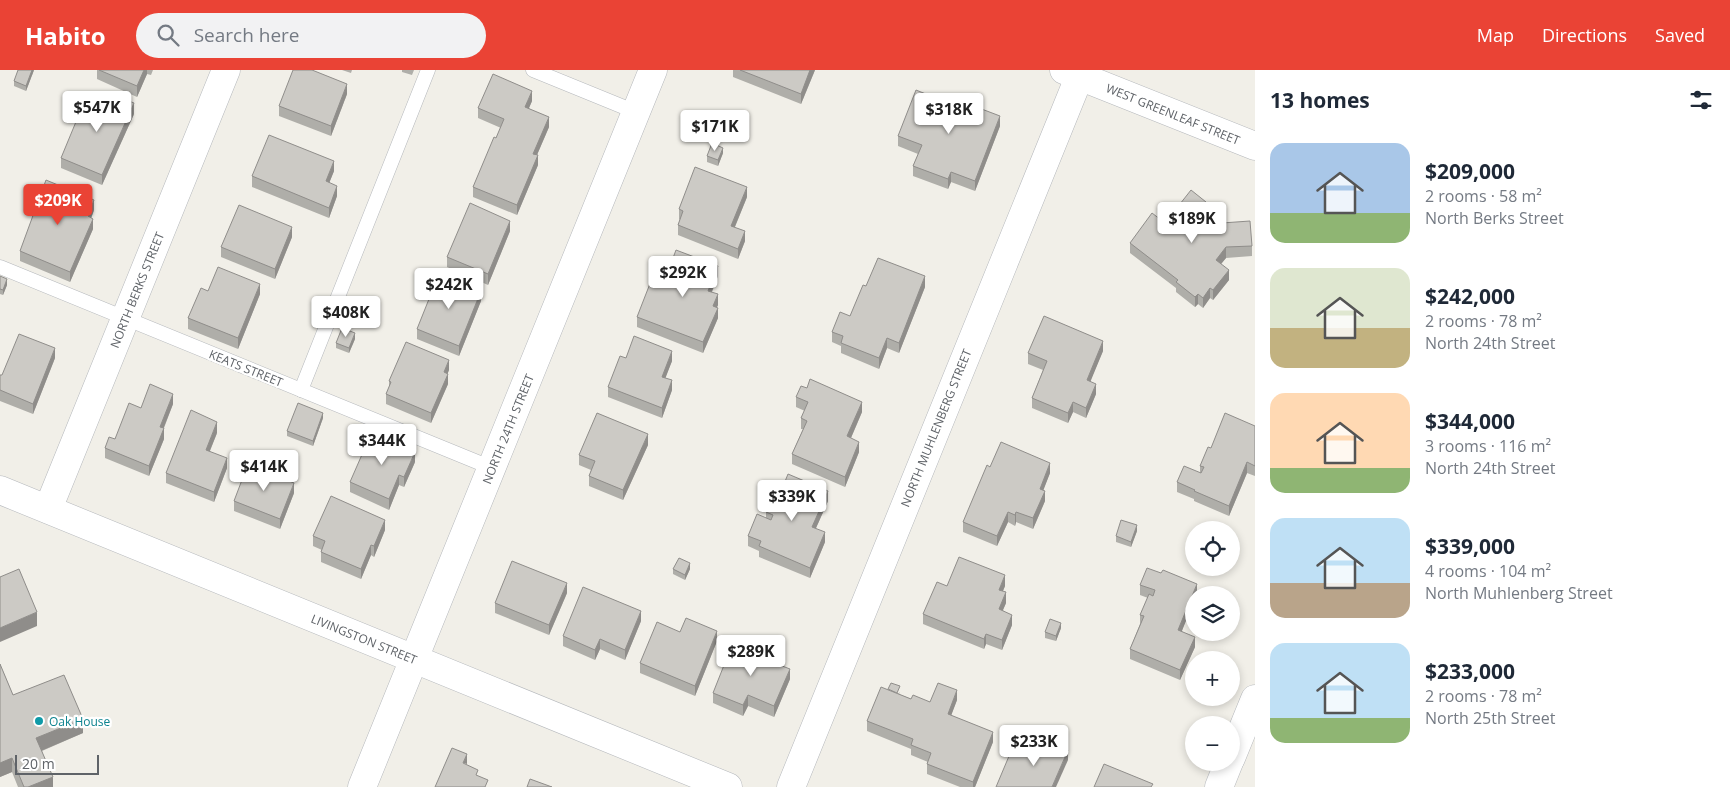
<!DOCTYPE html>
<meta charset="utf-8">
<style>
:root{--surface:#fff;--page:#f2f2f3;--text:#1f2937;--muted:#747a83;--accent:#ea4335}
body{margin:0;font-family:"Open Sans",sans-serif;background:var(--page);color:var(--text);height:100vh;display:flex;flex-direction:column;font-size:19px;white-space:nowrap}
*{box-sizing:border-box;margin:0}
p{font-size:16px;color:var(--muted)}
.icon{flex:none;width:28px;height:28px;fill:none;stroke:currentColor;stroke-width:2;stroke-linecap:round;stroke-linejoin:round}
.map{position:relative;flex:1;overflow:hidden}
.panel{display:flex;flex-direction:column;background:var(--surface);width:475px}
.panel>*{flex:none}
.controls{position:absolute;left:1185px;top:451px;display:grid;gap:10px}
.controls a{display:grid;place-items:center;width:55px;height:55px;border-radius:50%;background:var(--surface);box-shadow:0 2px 8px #0003;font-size:25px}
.scale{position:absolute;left:15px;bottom:12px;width:84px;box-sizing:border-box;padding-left:5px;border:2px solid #5f6368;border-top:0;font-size:14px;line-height:18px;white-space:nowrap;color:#5f6368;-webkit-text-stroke:4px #fff;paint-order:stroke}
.price{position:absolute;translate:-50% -42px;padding:0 11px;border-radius:5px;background:#fff;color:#222;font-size:16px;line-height:32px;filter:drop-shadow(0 1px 2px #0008)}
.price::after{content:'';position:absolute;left:50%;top:30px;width:15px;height:11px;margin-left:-8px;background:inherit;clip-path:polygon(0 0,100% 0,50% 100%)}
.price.selected{background:var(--accent);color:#fff}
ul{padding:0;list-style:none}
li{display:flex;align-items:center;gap:15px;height:125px;padding:0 15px}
li span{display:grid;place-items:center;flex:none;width:140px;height:100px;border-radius:15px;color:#555}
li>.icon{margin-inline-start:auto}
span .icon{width:60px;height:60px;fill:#fffc;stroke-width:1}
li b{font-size:21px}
h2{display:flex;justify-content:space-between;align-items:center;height:60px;padding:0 15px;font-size:21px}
header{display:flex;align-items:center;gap:30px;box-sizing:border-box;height:70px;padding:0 25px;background:var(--accent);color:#fff}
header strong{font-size:24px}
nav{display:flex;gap:28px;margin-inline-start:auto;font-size:18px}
.search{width:350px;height:45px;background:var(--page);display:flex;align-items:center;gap:12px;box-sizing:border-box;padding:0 18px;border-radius:28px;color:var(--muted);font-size:19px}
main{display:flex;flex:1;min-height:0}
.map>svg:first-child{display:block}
</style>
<header>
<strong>Habito</strong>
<div class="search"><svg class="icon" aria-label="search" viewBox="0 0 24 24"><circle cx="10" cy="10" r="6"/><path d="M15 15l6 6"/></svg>Search here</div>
<nav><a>Map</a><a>Directions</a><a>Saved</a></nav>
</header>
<main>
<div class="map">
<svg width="1255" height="717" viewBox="0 0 1255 717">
<rect width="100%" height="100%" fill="#f1efe8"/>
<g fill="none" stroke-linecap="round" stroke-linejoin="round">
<g stroke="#b5b8bc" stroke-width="15">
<g id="lane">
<polyline points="533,0 636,42"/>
<polyline points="0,197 492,398"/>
<polyline points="301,320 428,0"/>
</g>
</g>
<g stroke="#b5b8bc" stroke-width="29">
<g id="street">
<polyline points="1064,0 1255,76"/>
<polyline points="0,420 728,717"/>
<polyline points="48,439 226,0"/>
<polyline points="1231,688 1255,629"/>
<polyline points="362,717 653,0"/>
<polyline points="791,717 1082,0"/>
<polyline points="1219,717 1229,692"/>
</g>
</g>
<use href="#lane" stroke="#fff" stroke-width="14"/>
<use href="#street" stroke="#fff" stroke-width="28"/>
</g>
<g fill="#afaea9">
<polygon points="34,0 26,21 14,16 14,11"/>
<polygon points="97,0 153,0 151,5 147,4 137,27 97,9"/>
<polygon points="342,0 352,0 351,3"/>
<polygon points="402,0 414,0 412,5 402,2"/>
<polygon points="733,0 815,0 801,34 733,7"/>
<polygon points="347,24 331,66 279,46 279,36"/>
<polygon points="532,31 529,38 549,57 537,85 538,95 517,145 473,127 473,117 501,58 478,48 478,38"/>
<polygon points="134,44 102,115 61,98 61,88"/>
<polygon points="1000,56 975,121 951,112 948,119 913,106 913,96 918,84 898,76 898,66"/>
<polygon points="723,83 718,96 707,92 707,86"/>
<polygon points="334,101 329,113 337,126 329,148 252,117 252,106"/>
<polygon points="747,127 735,157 745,171 738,189 678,165 678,155 680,150 679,149 679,139"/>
<polygon points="94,140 91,148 93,159 70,212 20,191 20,181"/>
<polygon points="1206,140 1252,176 1252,186 1226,188 1221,194 1229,210 1213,230 1210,228 1203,238 1198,234 1195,237 1176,222 1176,218 1130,183 1130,173 1165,153"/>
<polygon points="510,161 488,215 447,197 447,187"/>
<polygon points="292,167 275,209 221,187 221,177"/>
<polygon points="0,206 7,215 3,225 0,224"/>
<polygon points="718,206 712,222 718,235 717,237 718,248 703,283 637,257 637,247 663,215"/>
<polygon points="866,216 925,217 899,283 887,278 879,299 841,283 841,276 832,272 832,262 850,246"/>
<polygon points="208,221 260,224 238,279 188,259 188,248"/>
<polygon points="481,231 459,286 417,269 417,259"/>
<polygon points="355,269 349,283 336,278 336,273"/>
<polygon points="1103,281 1090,311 1096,324 1086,348 1073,342 1068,353 1032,338 1032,328 1043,300 1028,294 1028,283"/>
<polygon points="55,288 33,344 0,331 0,305 2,305"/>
<polygon points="626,288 672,291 665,308 672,320 662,348 608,327 608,317"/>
<polygon points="449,300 447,304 448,314 431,353 386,334 386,324 389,317 389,311"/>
<polygon points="796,327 862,342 851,368 859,382 845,417 792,394 792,384 803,359 801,359 801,348 805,341 796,337"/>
<polygon points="173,334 164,358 164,369 149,406 105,388 105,378 115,369 141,338"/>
<polygon points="323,348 313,376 287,366 287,361"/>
<polygon points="1255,356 1255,406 1247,403 1229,446 1194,431 1194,429 1177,422 1177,412 1200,403 1200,396 1211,378"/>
<polygon points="217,363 210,381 227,398 214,432 166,413 166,403"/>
<polygon points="648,375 623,430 589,416 589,406 591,400 579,395 579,385"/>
<polygon points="415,392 404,417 399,415 389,440 350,422 350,412"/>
<polygon points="990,397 1050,403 1043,420 1045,431 1033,459 1016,452 1015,456 1008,452 997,476 963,462 963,452"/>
<polygon points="294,423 280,459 234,441 234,431"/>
<polygon points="778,429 828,431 816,458 825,472 810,508 759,487 759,481 748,476 748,466 766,448 766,442"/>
<polygon points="385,460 374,487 371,485 361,509 321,492 321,482 322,480 313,476 313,466"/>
<polygon points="1137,461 1131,477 1116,472 1116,466"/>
<polygon points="673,499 690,499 685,510 673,504"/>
<polygon points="1140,515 1197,524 1194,525 1182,561 1195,577 1180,610 1130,589 1130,579 1140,554 1140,545 1148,528 1140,525"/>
<polygon points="947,516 1005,516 1003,521 1006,533 1003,540 1012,555 1002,580 986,574 984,579 923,554 923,544"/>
<polygon points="567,523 549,565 495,543 495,533"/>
<polygon points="641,551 625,590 600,579 595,590 563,576 563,566"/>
<polygon points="1061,558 1056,571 1045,568 1045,562"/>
<polygon points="680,562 717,571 695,626 640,603 640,593"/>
<polygon points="765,588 781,594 780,595 790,609 774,647 748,636 743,646 713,633 713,623"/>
<polygon points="0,594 13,625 83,663 42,681 53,717 18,717 12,702 0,707"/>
<polygon points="900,622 899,624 911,629 930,632 957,630 951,645 993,672 975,717 960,717 927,704 927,694 928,692 911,685 911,679 867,661 867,651"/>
</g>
<g fill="#8f8d8a">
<polygon points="32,0 34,0 26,21 26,16"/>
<polygon points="144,0 147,0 147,4 137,27 137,16"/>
<polygon points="810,0 815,0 801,34 801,24"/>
<polygon points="347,14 347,24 331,66 331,56"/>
<polygon points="532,21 532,31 525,47 525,37"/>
<polygon points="134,33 134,44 102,115 102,105"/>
<polygon points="1000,46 1000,56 975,121 975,111"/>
<polygon points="549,47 549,57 533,94 533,84"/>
<polygon points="723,78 723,83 718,96 718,90"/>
<polygon points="538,85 538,95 517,145 517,135"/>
<polygon points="334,91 334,101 326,121 326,111"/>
<polygon points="951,102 951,112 948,119 948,109"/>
<polygon points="337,116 337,126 329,148 329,138"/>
<polygon points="747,117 747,127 731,166 731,156"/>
<polygon points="94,130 94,140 88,157 88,146"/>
<polygon points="1206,132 1206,142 1202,137"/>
<polygon points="93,149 93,159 70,212 70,202"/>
<polygon points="510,151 510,161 488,215 488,204"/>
<polygon points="292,157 292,167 275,209 275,199"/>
<polygon points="745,161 745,171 738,189 738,179"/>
<polygon points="1226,177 1226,188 1216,200 1216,190"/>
<polygon points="718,196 718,206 708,231 708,221"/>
<polygon points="1229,200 1229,210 1213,230 1213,220"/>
<polygon points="925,206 925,217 899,283 899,273"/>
<polygon points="7,209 7,215 3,225 3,220"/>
<polygon points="260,214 260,224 238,279 238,268"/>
<polygon points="1210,218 1210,228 1203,238 1203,228"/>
<polygon points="481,221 481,231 459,286 459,276"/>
<polygon points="718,224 718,235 713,246 713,236"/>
<polygon points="1198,224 1198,234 1195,237 1195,227"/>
<polygon points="718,238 718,248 703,283 703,272"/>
<polygon points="355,263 355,269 349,283 349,278"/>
<polygon points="887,268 887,278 879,299 879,288"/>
<polygon points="1103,271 1103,281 1087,320 1087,310"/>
<polygon points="55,278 55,288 33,344 33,334"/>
<polygon points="672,281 672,291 662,317 662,307"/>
<polygon points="449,290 449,300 444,313 444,302"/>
<polygon points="448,304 448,314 431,353 431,343"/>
<polygon points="672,310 672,320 662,348 662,338"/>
<polygon points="1096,314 1096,324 1086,348 1086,338"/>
<polygon points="173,324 173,334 160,367 160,357"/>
<polygon points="862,332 862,342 847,377 847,366"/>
<polygon points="1073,332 1073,342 1068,353 1068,343"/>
<polygon points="323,343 323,348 313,376 313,371"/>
<polygon points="217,352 217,363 206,390 206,380"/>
<polygon points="164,358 164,369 149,406 149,396"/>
<polygon points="648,364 648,375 623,430 623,420"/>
<polygon points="859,372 859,382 845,417 845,407"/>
<polygon points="415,382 415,392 404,417 404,407"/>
<polygon points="227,388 227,398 214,432 214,422"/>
<polygon points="1247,392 1247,403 1229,446 1229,436"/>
<polygon points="1050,393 1050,403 1040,429 1040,419"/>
<polygon points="399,405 399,415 389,440 389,429"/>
<polygon points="294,413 294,423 280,459 280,449"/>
<polygon points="828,421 828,431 812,467 812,457"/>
<polygon points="1045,421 1045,431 1033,459 1033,448"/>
<polygon points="1008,442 1008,452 997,476 997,466"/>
<polygon points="1016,442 1016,452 1015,456 1015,445"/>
<polygon points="385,450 385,460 374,487 374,476"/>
<polygon points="1137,455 1137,461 1131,477 1131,472"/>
<polygon points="825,462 825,472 810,508 810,498"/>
<polygon points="371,475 371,485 361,509 361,499"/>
<polygon points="690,493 690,499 685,510 685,505"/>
<polygon points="1005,505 1005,516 999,530 999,520"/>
<polygon points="567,513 567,523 549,565 549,555"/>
<polygon points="1197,514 1197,524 1194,525 1194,532 1178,570 1178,560"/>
<polygon points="1006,522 1006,533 999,549 999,539"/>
<polygon points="641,541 641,551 625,590 625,580"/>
<polygon points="37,542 37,556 0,572 0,558"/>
<polygon points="1012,545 1012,555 1002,580 1002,570"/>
<polygon points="1061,553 1061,558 1056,571 1056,566"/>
<polygon points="717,561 717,571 695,626 695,616"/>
<polygon points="986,564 986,574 984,579 984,569"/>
<polygon points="1195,567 1195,577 1180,610 1180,600"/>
<polygon points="600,569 600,579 595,590 595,580"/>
<polygon points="781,584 781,594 777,604 777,594"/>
<polygon points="790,599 790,609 774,647 774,636"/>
<polygon points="957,620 957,630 948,654 948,644"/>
<polygon points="748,625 748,636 743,646 743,635"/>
<polygon points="83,649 83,663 36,683 36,668"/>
<polygon points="993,662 993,672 975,717 973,717 973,712"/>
<polygon points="1068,680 1068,690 1056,717 1052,717"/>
<polygon points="467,684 467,694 463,693"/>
<polygon points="12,688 12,702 0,707 0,693"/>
<polygon points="53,707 53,717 28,717"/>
</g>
<g fill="#cccac5" stroke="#8f8d8a">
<polygon points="18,0 32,0 26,16 14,11"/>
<polygon points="99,0 144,0 137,16"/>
<polygon points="293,0 312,0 347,14 331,56 279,36"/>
<polygon points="740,0 810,0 801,24"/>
<polygon points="493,4 532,21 525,37 549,47 533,84 538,85 517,135 473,117 494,67 496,68 504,49 478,38"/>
<polygon points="916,20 948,33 950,27 1000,46 975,111 951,102 948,109 913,96 922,75 898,66"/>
<polygon points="109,23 134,33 102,105 61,88 85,30 103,37"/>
<polygon points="269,65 334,91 326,111 337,116 329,138 252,106"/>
<polygon points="712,73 723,78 718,90 707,86"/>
<polygon points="695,97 747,117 731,156 745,161 738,179 678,155 683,141 679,139"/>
<polygon points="46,110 94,130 88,146 93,149 70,202 20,181"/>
<polygon points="1191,120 1206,132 1202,137 1222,153 1250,151 1252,176 1226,177 1216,190 1229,200 1213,220 1210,218 1203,228 1198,224 1195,227 1176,212 1178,210 1130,173 1152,143 1165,153"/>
<polygon points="470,133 510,151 488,204 447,187"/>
<polygon points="239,135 292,157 275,199 221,177"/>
<polygon points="676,180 718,196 708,221 718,224 713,236 718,238 703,272 637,247 651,211 663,215"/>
<polygon points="878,188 925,206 899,273 887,268 879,288 841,273 843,266 832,262 840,242 850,246 863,215 866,216"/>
<polygon points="218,197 260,214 238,268 188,248 201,218 208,221"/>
<polygon points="439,204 481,221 459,276 417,259"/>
<polygon points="0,206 7,209 3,220 0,219"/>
<polygon points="1044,246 1103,271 1087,310 1096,314 1086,338 1073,332 1068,343 1032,328 1047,291 1028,283"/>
<polygon points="342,258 355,263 349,278 336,273"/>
<polygon points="19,264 55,278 33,334 0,320 0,305 2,305"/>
<polygon points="634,266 672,281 662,307 672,310 662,338 608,317 620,286 626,288"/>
<polygon points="406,272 449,290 444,302 448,304 431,343 386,324 391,312 389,311"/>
<polygon points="810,309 862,332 847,366 859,372 845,407 792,384 807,351 801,348 808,332 796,327 801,316 807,318"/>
<polygon points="150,314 173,324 160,357 164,358 149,396 105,378 109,367 115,369 129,333 141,338"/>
<polygon points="298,333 323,343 313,371 287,361"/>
<polygon points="191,340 217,352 206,380 227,388 214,422 166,403"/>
<polygon points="597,343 648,364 623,420 589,406 595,391 579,385"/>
<polygon points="1225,343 1255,356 1255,396 1247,392 1229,436 1194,421 1195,420 1177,412 1184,396 1201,403 1204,397 1200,396 1208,377 1211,378"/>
<polygon points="371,364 415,382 404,407 399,405 389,429 350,412"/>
<polygon points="1001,372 1050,393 1040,419 1045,421 1033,448 1016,442 1015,445 1008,442 997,466 963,452 987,395 990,397"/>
<polygon points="248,394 294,413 280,449 234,431"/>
<polygon points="788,404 828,421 812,457 825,462 810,498 759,476 761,471 748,466 757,444 771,450 773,445 766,442 773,426 778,429"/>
<polygon points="331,426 385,450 374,476 371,475 361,499 321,482 325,471 313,466"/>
<polygon points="1121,450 1137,455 1131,472 1116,466"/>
<polygon points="959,487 1005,505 999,520 1006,522 999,539 1012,545 1002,570 986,564 984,569 923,544 937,512 947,516"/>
<polygon points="679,488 690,493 685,505 673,499"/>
<polygon points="512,491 567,513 549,555 495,533"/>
<polygon points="1147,498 1161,503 1163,500 1197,514 1178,560 1195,567 1180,600 1130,579 1144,546 1140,545 1149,524 1153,526 1155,520 1140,515"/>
<polygon points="19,499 37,542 0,558 0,507"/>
<polygon points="583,517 641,541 625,580 600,569 595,580 563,566"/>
<polygon points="686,548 717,561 695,616 640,593 657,552 680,562"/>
<polygon points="1050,549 1061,553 1056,566 1045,562"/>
<polygon points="732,575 765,588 769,579 781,584 777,594 790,599 774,636 748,625 743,635 713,623"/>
<polygon points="0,594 13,625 64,605 83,649 36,668 53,707 28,717 24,717 12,688 0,693"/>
<polygon points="891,613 900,616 897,623 888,619"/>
<polygon points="938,613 957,620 948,644 993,662 973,712 927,694 931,683 911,675 913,669 867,651 881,617 911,629 913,625 930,632"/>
<polygon points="1039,667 1068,680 1052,717 996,717 1012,679 1031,686"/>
<polygon points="452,678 467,684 463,693 478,700 476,705 488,710 485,717 435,717"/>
<polygon points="1104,694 1153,714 1151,717 1094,717"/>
<polygon points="530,709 552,717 527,717"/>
</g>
<circle fill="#0f9aa8" stroke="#fff" stroke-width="2" cx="39" cy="651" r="5"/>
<g text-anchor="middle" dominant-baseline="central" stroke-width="4.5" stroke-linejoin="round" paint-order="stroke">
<g font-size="12" fill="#5f6368" stroke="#fff">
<text transform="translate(1173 44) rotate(22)">WEST GREENLEAF STREET</text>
<text transform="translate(137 220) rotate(-68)">NORTH BERKS STREET</text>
<text transform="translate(246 298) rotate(22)">KEATS STREET</text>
<text transform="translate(936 358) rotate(-68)">NORTH MUHLENBERG STREET</text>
<text transform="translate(508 359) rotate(-68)">NORTH 24TH STREET</text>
<text transform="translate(364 569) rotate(22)">LIVINGSTON STREET</text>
</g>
<g font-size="12" fill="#0d838f" stroke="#fff" text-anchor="start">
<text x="49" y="651">Oak House</text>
</g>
</g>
</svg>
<div class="controls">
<a><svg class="icon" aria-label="locate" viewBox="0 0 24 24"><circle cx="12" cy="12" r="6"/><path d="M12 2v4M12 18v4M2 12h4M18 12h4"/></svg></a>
<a><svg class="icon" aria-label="layers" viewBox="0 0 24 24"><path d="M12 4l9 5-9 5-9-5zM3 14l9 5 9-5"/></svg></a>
<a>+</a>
<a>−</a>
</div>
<div class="scale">20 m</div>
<b class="price" style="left:97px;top:63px">$547K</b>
<b class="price" style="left:949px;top:65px">$318K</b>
<b class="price" style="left:715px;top:82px">$171K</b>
<b class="price selected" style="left:58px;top:156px">$209K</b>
<b class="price" style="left:1192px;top:174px">$189K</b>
<b class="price" style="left:683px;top:228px">$292K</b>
<b class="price" style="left:449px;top:240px">$242K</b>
<b class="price" style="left:346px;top:268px">$408K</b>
<b class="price" style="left:382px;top:396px">$344K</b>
<b class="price" style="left:264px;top:422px">$414K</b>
<b class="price" style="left:792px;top:452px">$339K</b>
<b class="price" style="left:751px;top:607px">$289K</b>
<b class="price" style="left:1034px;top:697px">$233K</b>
</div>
<section class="panel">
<h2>13 homes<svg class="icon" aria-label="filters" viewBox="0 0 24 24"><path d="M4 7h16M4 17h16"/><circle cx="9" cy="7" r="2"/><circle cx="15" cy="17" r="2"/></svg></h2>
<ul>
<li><span style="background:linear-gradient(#a9c7e8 70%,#8fb573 0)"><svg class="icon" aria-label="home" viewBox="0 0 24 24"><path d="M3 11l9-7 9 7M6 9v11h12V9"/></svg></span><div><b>$209,000</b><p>2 rooms · 58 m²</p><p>North Berks Street</p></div></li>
<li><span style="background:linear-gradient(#dfe7d0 60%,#c2b280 0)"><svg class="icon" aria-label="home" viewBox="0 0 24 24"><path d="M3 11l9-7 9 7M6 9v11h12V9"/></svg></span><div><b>$242,000</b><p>2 rooms · 78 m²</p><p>North 24th Street</p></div></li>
<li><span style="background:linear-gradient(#ffd9b3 75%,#8fb573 0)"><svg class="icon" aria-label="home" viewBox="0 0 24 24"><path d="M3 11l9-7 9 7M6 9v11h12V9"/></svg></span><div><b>$344,000</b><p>3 rooms · 116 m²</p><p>North 24th Street</p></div></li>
<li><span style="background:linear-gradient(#bfe0f5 65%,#b9a48a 0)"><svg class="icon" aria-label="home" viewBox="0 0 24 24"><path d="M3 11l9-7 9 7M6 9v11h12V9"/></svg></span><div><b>$339,000</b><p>4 rooms · 104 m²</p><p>North Muhlenberg Street</p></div></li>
<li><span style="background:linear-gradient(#bfe0f5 75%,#8fb573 0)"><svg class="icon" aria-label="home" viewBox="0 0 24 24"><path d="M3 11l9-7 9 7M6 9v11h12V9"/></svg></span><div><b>$233,000</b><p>2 rooms · 78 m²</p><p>North 25th Street</p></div></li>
</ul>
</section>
</main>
